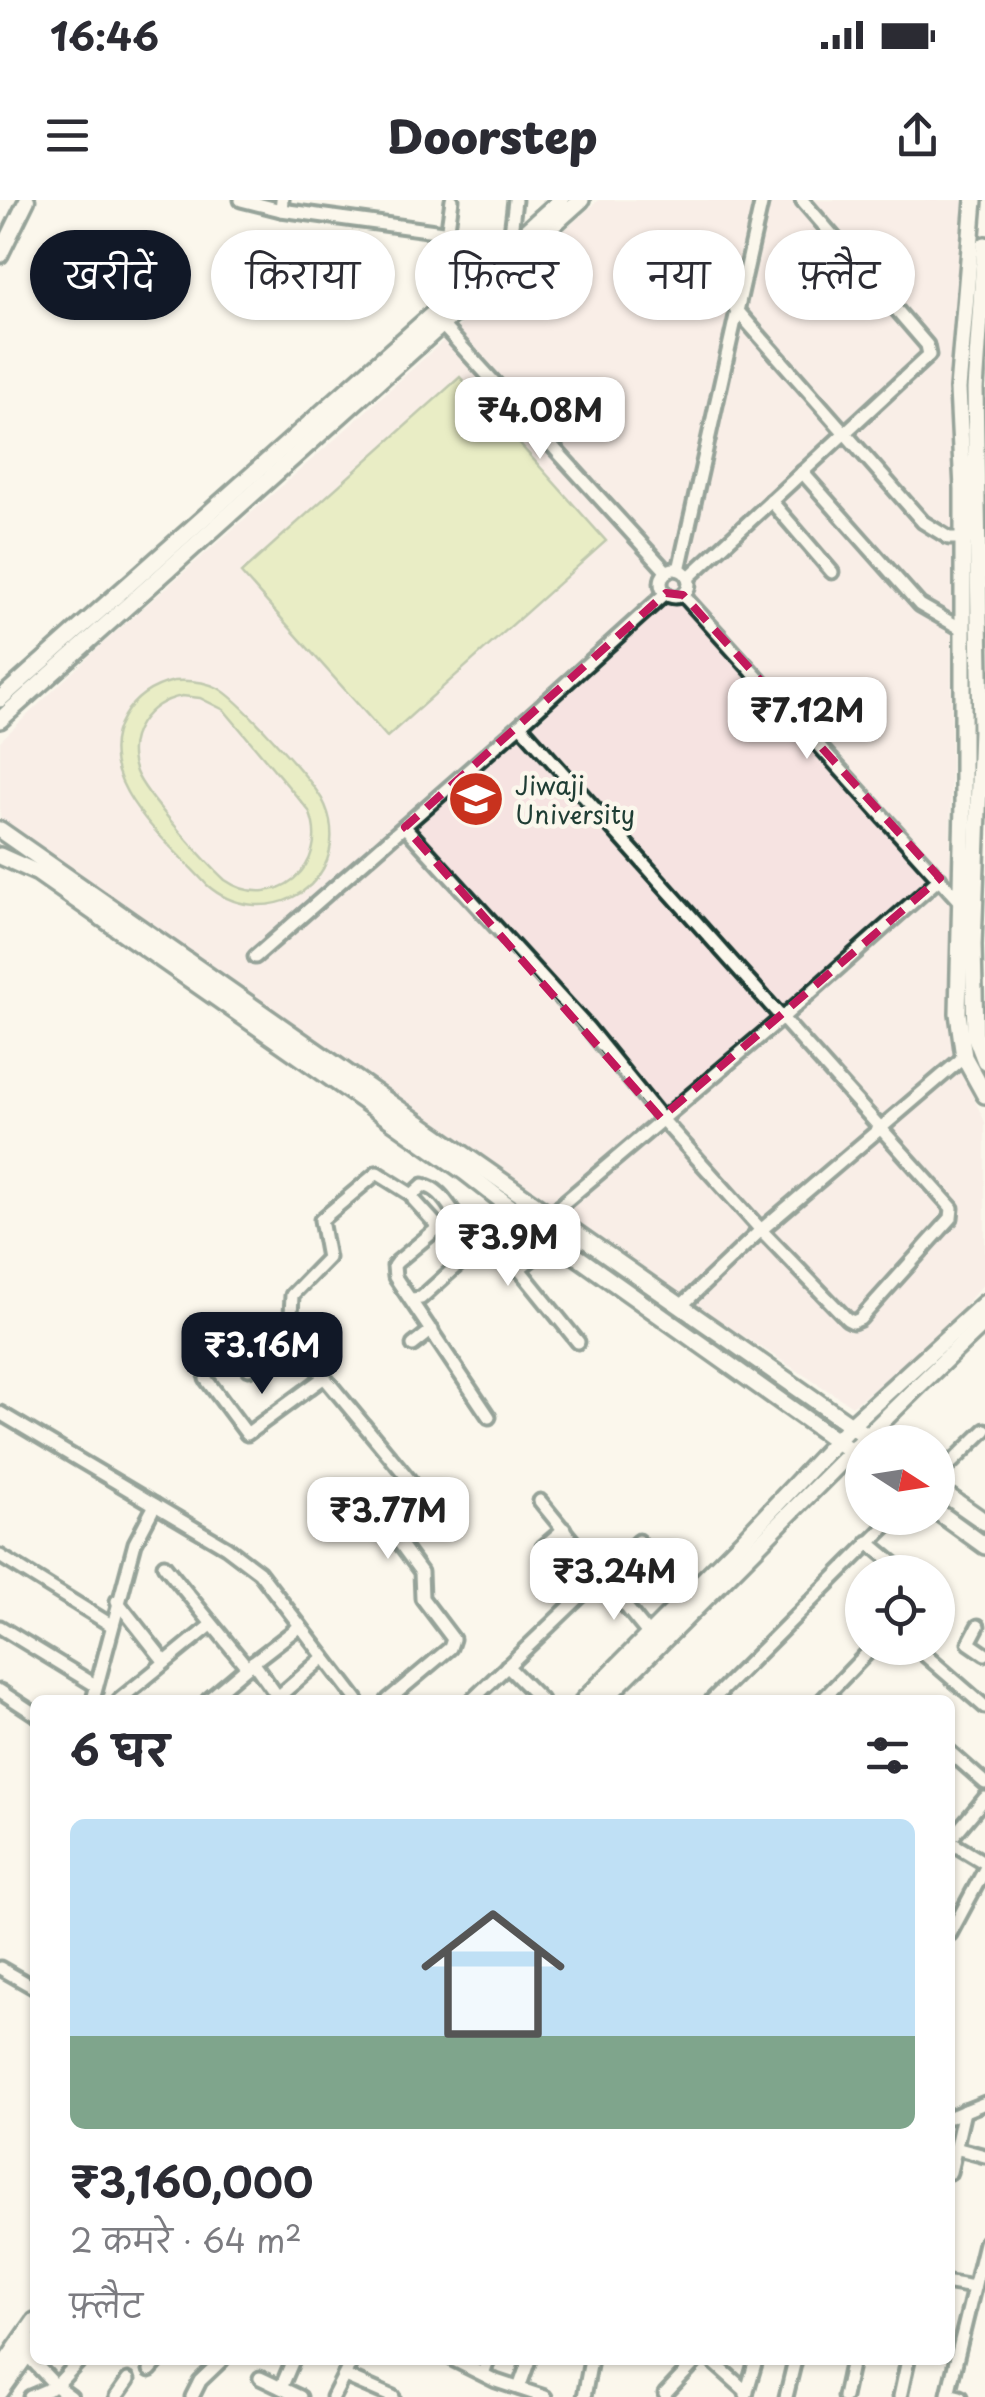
<!DOCTYPE html>
<html lang="hi">
<meta charset="utf-8">
<style>
:root{--surface:#fff;--page:#f2f2f3;--text:#2b2b33;--muted:#7c7c81;--line:#e1e1e2;--accent:#111827}
body{margin:0;font-family:"Playpen Sans","Playpen Sans Deva",sans-serif;background:var(--page);color:var(--text);height:100vh;display:flex;flex-direction:column;font-size:38px;white-space:nowrap}
*{box-sizing:border-box;margin:0}
p{font-size:32px;color:var(--muted)}
.icon{flex:none;width:55px;height:55px;fill:none;stroke:currentColor;stroke-width:2;stroke-linecap:round;stroke-linejoin:round}
.map{position:relative;flex:1;overflow:hidden}
.details{position:absolute;left:30px;top:1495px;width:925px;height:670px;display:flex;flex-direction:column;background:var(--surface);border-radius:15px;box-shadow:0 2px 8px #0004}
.details>*{flex:none}
.top-card{position:absolute;left:30px;top:30px;width:925px;height:90px;display:flex;gap:20px}
.needle{width:65px;rotate:102deg}
.controls{position:absolute;left:845px;top:1225px;display:grid;gap:20px}
.controls a{display:grid;place-items:center;width:110px;height:110px;border-radius:50%;background:var(--surface);box-shadow:0 2px 8px #0004;font-size:50px}
.price{position:absolute;translate:-50% -85px;padding:0 22px;border-radius:20px;background:#fff;color:#222;font-size:32px;line-height:65px;filter:drop-shadow(0 2px 5px #0008)}
.price::after{content:'';position:absolute;left:50%;top:60px;width:30px;height:22px;margin-left:-15px;background:inherit;clip-path:polygon(0 0,100% 0,50% 100%)}
.price.current{background:var(--accent);color:#fff}
ul{padding:0;list-style:none}
li{display:grid;align-content:center;gap:20px;height:530px;padding:0 40px}
li+li{border-top:2px solid var(--line)}
li span{display:grid;place-items:center;height:310px;border-radius:15px;color:#555}
li>.icon{margin-inline-start:auto}
span .icon{width:180px;height:180px;fill:#fffc;stroke-width:1}
li b{font-size:42px}
h2{display:flex;justify-content:space-between;align-items:center;height:120px;padding:0 40px;font-size:42px}
.chip{padding:0 35px;border-radius:45px;background:var(--surface);box-shadow:0 2px 8px #0004;font-size:35px;line-height:90px}
.chip.current{background:var(--accent);color:#fff}
.status{display:flex;justify-content:space-between;align-items:center;height:70px;padding:0 50px;background:var(--surface);direction:ltr}
.status svg{height:28px;fill:currentColor}
header{display:flex;justify-content:space-between;align-items:center;height:130px;padding:0 40px;background:var(--surface);font-size:45px;font-weight:800}
.map>svg:first-child{display:block}
</style>
<div class="status"><b>16:46</b><svg viewBox="0 0 49 12"><path d="M0 12V9h3v3zM5 12V6h3v6zM10 12V3h3v9zM15 12V0h3v12zM26 1h20v11H26zM47 4h2v5h-2z"/></svg></div>
<header><svg class="icon" aria-label="menu" viewBox="0 0 24 24"><path d="M4 6h16M4 12h16M4 18h16"/></svg>Doorstep<svg class="icon" aria-label="share" viewBox="0 0 24 24"><path d="M12 15V3M7 8l5-5 5 5M5 13v7h14v-7"/></svg></header>
<div class="map">
<svg width="985" height="2197" viewBox="0 0 985 2197">
<rect width="100%" height="100%" fill="#fbf7ec"/>
<filter id="ink" filterUnits="userSpaceOnUse"><feTurbulence type="fractalNoise" baseFrequency=".01" numOctaves="2"/><feDisplacementMap in="SourceGraphic" scale="20" xChannelSelector="R" yChannelSelector="G"/><feConvolveMatrix kernelMatrix="1 2 1 2 8 2 1 2 1" color-interpolation-filters="sRGB"/></filter>
<g filter="url(#ink)">
<polygon fill="#f6e3e1" points="598,0 966,0 954,162 949,828 955,858 985,922 985,1082 956,1116 891,1176 852,1206 658,1081 404,908 217,771 0,620 0,541 101,445 334,240"/>
<g fill="#d2e195" stroke="#788f64" stroke-width="2.5" fill-rule="evenodd">
<polygon points="460,177 606,341 387,537 241,373"/>
<path d="M174 481C189 480 204 481 218 488 238 498 305 573 318 593 324 601 328 611 330 621 343 693 259 731 207 685 169 642 86 579 124 516 135 497 153 486 174 481ZM182 496 200 498 224 510 309 611C332 666 274 714 225 680 205 661 145 595 136 572 122 536 147 503 182 496Z"/>
</g>
<g fill="none" stroke-linecap="round" stroke-linejoin="round">
<g stroke="#1f3d34" stroke-width="19">
<g id="minor">
<polyline points="241,0 281,10"/>
<polyline points="282,0 281,10 516,42"/>
<polyline points="447,35 452,0"/>
<polyline points="510,41 515,0"/>
<polyline points="735,108 923,322 949,338 969,338"/>
<polyline points="442,125 667,372"/>
<polyline points="802,272 920,405 962,429"/>
<polyline points="771,301 832,372"/>
<circle cx="675" cy="383" r="14"/>
<polyline points="679,370 762,0"/>
<polyline points="688,378 929,155 927,145 802,0"/>
<polyline points="683,395 961,703"/>
<polyline points="405,627 588,828 661,918 761,1030 847,1119 853,1122 860,1119 951,1018 952,1008 520,525"/>
<polyline points="255,757 520,525 666,393"/>
<polyline points="560,1006 783,817 940,678"/>
<polyline points="439,1027 397,1062 394,1066 395,1077 489,1217"/>
<polyline points="554,1041 519,1069 578,1142"/>
<path d="M412 1099 421 1098 462 1061 463 1054 414 1000 412 995 423 985C445 990 449 1011 464 1024 479 1037 497 1043 511 1057L553 1018"/>
<polyline points="680,1107 761,1030 964,857"/>
<polyline points="290,1136 292,1095 328,1058 321,1020 377,973 412,995"/>
<polyline points="413,1145 432,1130"/>
<polyline points="249,1169 290,1136 412,1283"/>
<polyline points="206,1179 247,1234 323,1178"/>
<polyline points="0,1213 155,1305"/>
<polyline points="938,1276 985,1230"/>
<polyline points="540,1301 654,1441"/>
<polyline points="377,1312 421,1372 422,1398 453,1439 450,1448 388,1500"/>
<polyline points="868,1342 904,1372"/>
<polyline points="543,1347 564,1329"/>
<polyline points="0,1356 111,1425"/>
<polyline points="164,1365 247,1467 300,1426"/>
<polyline points="117,1401 165,1462"/>
<polyline points="978,1426 969,1443 985,1454"/>
<polyline points="0,1427 95,1485"/>
<polyline points="917,1448 985,1507"/>
<polyline points="253,1462 280,1500"/>
<polyline points="507,1466 541,1500"/>
<polyline points="0,1491 35,1514"/>
<polyline points="278,1497 324,1457"/>
<polyline points="93,1500 135,1343 155,1305 226,1347 259,1372 357,1500"/>
<polyline points="119,1500 211,1425"/>
<polyline points="208,1500 247,1467"/>
<polyline points="472,1500 638,1341 686,1398"/>
<polyline points="712,1500 894,1318"/>
<polyline points="822,1500 872,1448"/>
<polyline points="950,1552 985,1583"/>
<polyline points="950,1640 985,1598"/>
<polyline points="950,1642 985,1663"/>
<polyline points="950,1734 985,1669"/>
<polyline points="0,1768 35,1788"/>
<polyline points="950,1917 985,1903"/>
<polyline points="955,1948 985,1956"/>
<polyline points="950,1972 964,1911"/>
<polyline points="950,2083 974,2087"/>
<polyline points="27,2155 56,2186 71,2197"/>
<polyline points="454,2160 496,2181 545,2197"/>
<polyline points="711,2160 747,2192"/>
<polyline points="150,2170 159,2160"/>
<polyline points="483,2174 488,2160"/>
<polyline points="345,2176 393,2197"/>
<polyline points="260,2178 300,2197"/>
<polyline points="281,2188 293,2160"/>
<polyline points="519,2188 529,2160"/>
<polyline points="665,2194 697,2160"/>
<polyline points="746,2194 756,2160"/>
<polyline points="30,2197 56,2186 80,2160"/>
<polyline points="116,2197 128,2180"/>
<polyline points="192,2197 200,2181 222,2160"/>
<polyline points="333,2197 352,2160"/>
<polyline points="584,2197 591,2160"/>
<polyline points="786,2197 795,2160"/>
<polyline points="844,2197 852,2160"/>
<polyline points="900,2197 908,2160"/>
<polyline points="960,2197 948,2194 985,2043"/>
</g>
</g>
<g stroke="#1f3d34" stroke-width="21">
<polyline id="tertiary" points="0,55 27,0"/>
</g>
<g stroke="#1f3d34" stroke-width="22">
<g id="secondary">
<polyline points="974,0 958,189 963,289 963,604 958,813 964,857 985,895"/>
<polyline points="985,45 975,189 981,530 973,745 975,835 985,861"/>
<polyline points="0,499 561,0"/>
<polyline points="0,520 581,0"/>
<polyline points="0,630 875,1242"/>
<polyline points="0,656 38,673 465,972 541,1031 862,1259"/>
<polyline points="938,1289 985,1322"/>
<polyline points="938,1312 985,1346"/>
<polyline points="584,1500 744,1339 851,1225 985,1103"/>
<path d="M603 1500C731 1375 854 1245 985 1122"/>
<polyline points="0,2171 35,2121"/>
<polyline points="0,2192 35,2143"/>
</g>
</g>
<use href="#minor" stroke="#fbf7ec" stroke-width="11"/>
<use href="#tertiary" stroke="#fbf7ec" stroke-width="14"/>
<use href="#secondary" stroke="#fbf7ec" stroke-width="15"/>
</g>
</g>
<path d="M0 0H985V2197H0ZM666 393 683 395 940 678 661 918 405 627Z" fill="#fbf7ec" fill-opacity=".55" fill-rule="evenodd"/>
<path fill="none" stroke="#c2185b" stroke-width="8" stroke-dasharray="20 12" stroke-linejoin="round" d="M666 393 683 395 940 678 661 918 405 627Z"/>
<defs>
<g id="university-disc" transform="scale(2.875)"><circle r="9.5" fill="#c8321e" stroke="#fbf7ec"/><path d="M0-5L7-2L0 1L-7-2ZM-4 1L0 2.5L4 1V4Q0 6-4 4Z" fill="#fff"/></g>
</defs>
<g fill-rule="evenodd">
<use href="#university-disc" x="476" y="599"/>
</g>
<g text-anchor="middle" dominant-baseline="central" stroke-width="9" stroke-linejoin="round" paint-order="stroke">
<g font-size="25" fill="#1f3d34" stroke="#fbf7ec" text-anchor="start">
<text x="515" y="585">Jiwaji<tspan x="515" dy="29">University</tspan></text>
</g>
</g>
</svg>
<div class="controls">
<a><svg class="needle" viewBox="-14 -14 28 28"><path d="M0-13l5 13h-10z" fill="#e53935"/><path d="M0 13l5-13h-10z" fill="#7c7c81"/></svg></a>
<a><svg class="icon" aria-label="locate" viewBox="0 0 24 24"><circle cx="12" cy="12" r="6"/><path d="M12 2v4M12 18v4M2 12h4M18 12h4"/></svg></a>
</div>
<b class="price" style="left:540px;top:262px">₹4.08M</b>
<b class="price" style="left:807px;top:562px">₹7.12M</b>
<b class="price" style="left:508px;top:1089px">₹3.9M</b>
<b class="price current" style="left:262px;top:1197px">₹3.16M</b>
<b class="price" style="left:388px;top:1362px">₹3.77M</b>
<b class="price" style="left:614px;top:1423px">₹3.24M</b>
<div class="top-card">
<a class="chip current">खरीदें</a>
<a class="chip">किराया</a>
<a class="chip">फ़िल्टर</a>
<a class="chip">नया</a>
<a class="chip">फ़्लैट</a>
</div>
<section class="details">
<h2>6 घर<svg class="icon" aria-label="filters" viewBox="0 0 24 24"><path d="M4 7h16M4 17h16"/><circle cx="9" cy="7" r="2"/><circle cx="15" cy="17" r="2"/></svg></h2>
<ul>
<li><span style="background:linear-gradient(#bfe0f5 70%,#7fa58c 0)"><svg class="icon" aria-label="home" viewBox="0 0 24 24"><path d="M3 11l9-7 9 7M6 9v11h12V9"/></svg></span><div><b>₹3,160,000</b><p>2 कमरे · 64 m²</p><p>फ़्लैट</p></div></li>
</ul>
</section>
</div>
